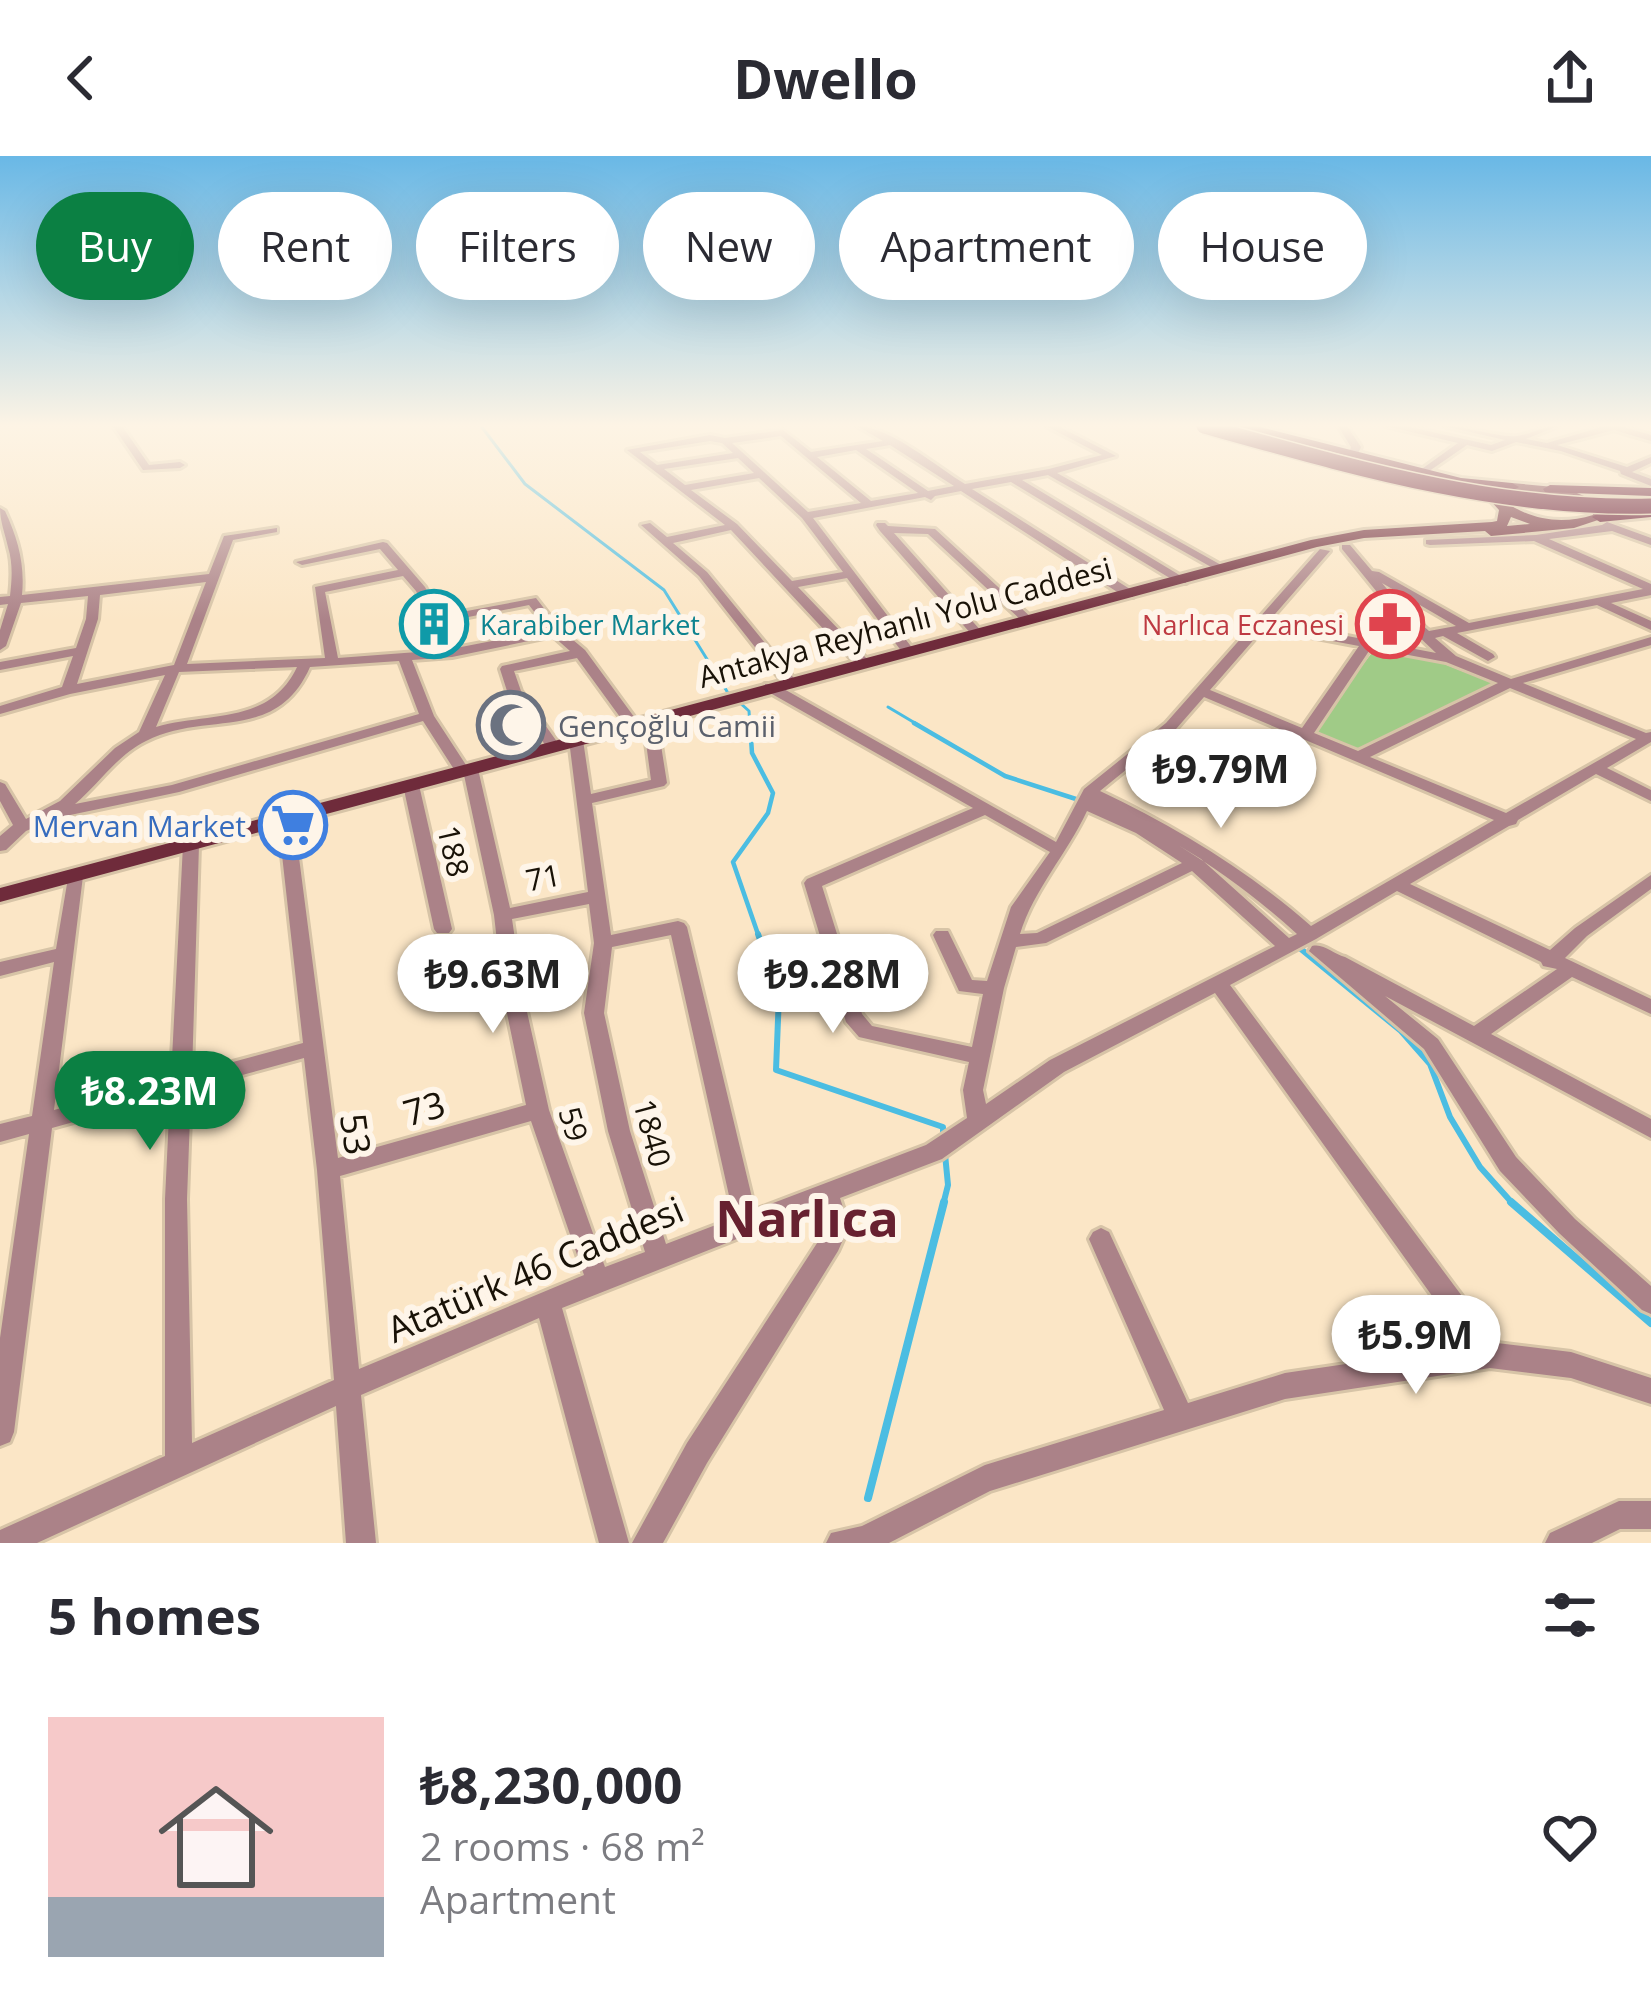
<!DOCTYPE html>
<meta charset="utf-8">
<style>
:root{--surface:#fff;--page:#f7f7f7;--text:#2b2b33;--muted:#7c7c81;--line:#e1e1e2;--accent:#0b8043}
body{margin:0;font-family:"Open Sans",sans-serif;background:var(--page);color:var(--text);height:100vh;display:flex;flex-direction:column;font-size:45px;white-space:nowrap}
*{box-sizing:border-box;margin:0}
p{font-size:39px;color:var(--muted)}
.icon{flex:none;width:66px;height:66px;fill:none;stroke:currentColor;stroke-width:2;stroke-linecap:round;stroke-linejoin:round}
.map{position:relative;height:1387px;overflow:hidden}
.drawer{display:flex;flex-direction:column;background:var(--surface);flex:1}
.drawer>*{flex:none}
.guide{position:absolute;left:36px;top:36px;width:1581px;height:108px;display:flex;gap:24px}
.price{position:absolute;translate:-50% -102px;padding:0 27px;border-radius:42px;background:#fff;color:#222;font-size:39px;line-height:78px;filter:drop-shadow(0 3px 6px #0008)}
.price::after{content:'';position:absolute;left:50%;top:72px;width:36px;height:27px;margin-left:-18px;background:inherit;clip-path:polygon(0 0,100% 0,50% 100%)}
.price.active{background:var(--accent);color:#fff}
ul{padding:0;list-style:none}
li{display:flex;align-items:center;gap:36px;height:300px;padding:0 48px}
li+li{border-top:3px solid var(--line)}
li span{display:grid;place-items:center;flex:none;width:336px;height:240px;border-radius:0px;color:#555}
li>.icon{margin-inline-start:auto}
span .icon{width:144px;height:144px;fill:#fffc;stroke-width:1}
li b{font-size:51px}
h2{display:flex;justify-content:space-between;align-items:center;height:144px;padding:0 48px;font-size:51px}
.tag{padding:0 42px;border-radius:54px;background:var(--surface);box-shadow:0 12px 48px #0002;font-size:42px;line-height:108px}
.tag.active{background:var(--accent);color:#fff}
header{display:flex;justify-content:space-between;align-items:center;height:156px;padding:0 48px;background:var(--surface);font-size:54px;font-weight:700}
.map>svg:first-child{display:block}
</style>
<header><svg class="icon" aria-label="back" viewBox="0 0 24 24"><path d="M15 5l-7 7 7 7"/></svg>Dwello<svg class="icon" aria-label="share" viewBox="0 0 24 24"><path d="M12 15V3M7 8l5-5 5 5M5 13v7h14v-7"/></svg></header>
<div class="map">
<svg width="1651" height="1387" viewBox="0 0 1651 1387">
<rect width="100%" height="100%" fill="#fbe6c6"/>
<polygon fill="#a0cb87" points="1374,494 1439,506 1498,529 1359,595 1312,575"/>
<g fill="none" stroke-linecap="round" stroke-linejoin="round">
<g stroke="#4bbde2" stroke-width="3">
<polyline points="481,270 525,328 664,434 728,537"/>
<polyline points="739,546 749,555 750,570"/>
<polyline points="888,551 920,570"/>
</g>
<g stroke="#4bbde2" stroke-width="4.5">
<polyline points="750,567 752,597 773,637 768,657 733,706 759,781"/>
<polyline points="914,567 1005,620 1079,644"/>
<polyline points="1207,709 1265,761"/>
</g>
<g stroke="#4bbde2" stroke-width="6">
<polyline points="758,778 779,839 776,914 943,971 943,981"/>
<polyline points="1296,789 1401,875 1430,908 1450,961 1480,1011 1514,1049"/>
<polyline points="943,1049 948,1029 945,998"/>
</g>
<g stroke="#4bbde2" stroke-width="8">
<polyline points="1511,1046 1651,1167"/>
<polyline points="868,1342 944,1046"/>
</g>
<g stroke="#d7c4a7" stroke-width="6">
<g id="minor">
<polygon points="113,270 122,270 149,309 180,306 185,309 180,312 143,314"/>
<path d="M857 270C889 270 937 311 965 328L1049 313 1102 299 1046 270H1058L1116 300 1057 317 1230 414 1220 416 1048 319 1022 324 1186 423V427H1178L1011 326 972 333 1133 435V441H1125L961 335 935 340 931 344 925 341 813 362 913 493 912 496H902L847 422 798 431 867 503 869 506 862 510 857 509 731 374 673 387 707 416 797 526 795 529H785L699 420 641 369 650 367 667 381 725 369 627 294 710 279 725 282 783 274 811 296 883 285ZM781 280 861 347 808 356 732 287ZM710 285 722 287 733 297 657 309 640 296ZM890 289 954 330 928 335 866 293ZM856 294 918 337 871 345 817 301ZM738 302 754 317 685 329 664 313ZM759 322 802 362 843 416 792 425 737 368 691 334Z"/>
<polygon points="1338,270 1347,270 1361,291 1356,302 1348,300 1351,291"/>
<path d="M1386 270H1405L1491 289 1505 284 1444 270C1466 270 1499 282 1517 280 1532 278 1543 270 1558 270L1526 283 1547 287 1605 270H1620L1651 279V285L1614 274 1557 289 1627 311 1651 301V307L1632 316 1651 323V330L1621 318 1620 315 1561 295 1516 286 1492 295 1467 289 1422 320 1417 317 1419 315 1458 287Z"/>
<path d="M0 352 5 355C18 383 25 408 22 439L209 418 224 380 277 372V376L233 384 187 508 325 502 315 431 398 414 380 393 302 409 296 406 383 386 387 387 425 431 440 460 536 442 560 473 585 494 640 569 638 572H628L577 502 514 515 521 535 560 590 558 593H548L507 535 500 513 502 510 570 495 553 480 452 501 412 504 434 560 466 609 475 610 478 613 510 752 588 736 569 584 571 581H581L583 584 591 638 651 624 643 564 650 560 657 564 667 627 664 630 592 647 611 779 678 765 684 767 687 771 755 1054 926 989 967 962 963 934 969 906 859 881 846 866 804 727 807 723 973 652 765 534V528H775L1056 686 1084 633 1166 567 1320 393 1330 395 1269 465 1436 497 1394 457 1342 393V389H1350L1372 415 1379 416 1469 467 1643 433 1534 385 1430 389 1426 388V384L1536 379 1602 369 1607 366 1651 382V389L1612 375 1549 383 1651 428V439L1611 447 1651 465V474L1597 449 1457 477 1493 498 1495 501 1488 505 1443 480 1435 482 1456 500 1511 523 1651 481V489L1523 527 1646 577 1651 576V586L1607 612 1651 634V645L1596 618 1518 664 1516 668 1509 670 1410 728 1550 794 1575 772 1651 719V733L1587 780 1565 802 1651 843V858L1572 821 1491 878 1651 963V982L1385 840 1438 883 1516 1001 1575 1063 1651 1130V1158L1642 1154 1559 1077 1500 1015 1424 893 1309 795 1312 790C1324 787 1333 798 1345 801L1474 870 1557 813 1543 810 1541 806 1397 735 1316 783 1230 829 1497 1187 1571 1196 1651 1222V1248L1571 1222 1490 1212 1285 1243 990 1335 889 1387H826L831 1377 862 1370 985 1309 1164 1254 1089 1083 1093 1076 1101 1072 1109 1076 1188 1247 1285 1217 1468 1190 1215 837 1064 916 942 1003 840 1042 849 1070 838 1095 707 1307 663 1387H632L687 1287 821 1081 825 1070 820 1050 562 1152 629 1387H599L539 1162 361 1239 376 1387H346L336 1250 37 1387H0V1374L165 1300V1043L170 939 52 972 14 1276 10 1286 0 1290V1182L29 978 0 986V968L32 960 54 806 0 820V806L56 793 69 716H81L83 720 54 954 171 922 183 689 185 685 191 684 199 689 192 917 303 887 278 663 286 658 294 663 338 1002 526 949 503 838 494 759 464 619 457 618 423 565 179 636 56 662 26 675 6 694 0 695V680L13 669 0 645V626L5 628 26 663 60 645 115 592 139 576 165 519 70 538 0 558V550L62 531 73 500 0 514V506L76 492 86 463 88 440 21 447 6 490 0 494V474L8 448 0 449V441L10 440C12 423 13 407 8 391 5 377 0 366 0 352ZM403 420 416 435 444 494 338 502 325 436ZM206 426 174 509 77 528 98 463 100 439ZM1382 427 1456 470 1429 475 1402 451ZM529 449 548 474 456 492 443 466ZM1264 472 1359 490 1302 572 1210 534ZM1371 492 1446 506 1498 527 1358 595 1314 577ZM399 505 419 558 172 629 75 648C99 628 117 599 146 585 206 554 276 588 310 511ZM297 511C270 569 208 556 156 571L179 516ZM1510 532 1636 583 1506 657 1370 601ZM1204 541 1494 664 1311 770C1247 714 1176 671 1100 635L1176 573ZM1087 655 1136 677 1182 707 1037 777 1020 778C1034 733 1067 698 1087 655ZM985 659 1050 696 1011 751 987 825 972 824 948 775H936L933 779 959 835 983 838 972 891 872 870 862 858 822 730ZM1178 689C1220 715 1260 744 1297 778L1289 782 1201 703ZM1192 715 1275 790 1050 904 986 948 983 934 1004 832 1016 791 1046 787ZM589 748 594 787 584 857 608 975 645 1096 605 1111 549 954 523 838 512 763ZM671 779 734 1062 666 1088 630 975 604 857 612 791ZM304 902 317 1014 334 1224 192 1287 187 1043 191 933ZM531 965 584 1119 359 1213 340 1020Z"/>
<polygon points="877,367 885,367 888,370 935,373 1033,463 1031,466 1023,466 928,378 894,377 982,476 976,480 972,479 880,375 876,369"/>
<polygon points="411,624 419,629 452,773 449,777 437,777 434,773 403,629"/>
<polygon points="1619,1345 1651,1345 1651,1373 1620,1373 1592,1387 1545,1387 1550,1377"/>
</g>
</g>
<g stroke="#d7c4a7" stroke-width="6">
<path id="major" d="M1512 327 1565 332 1603 348 1607 361 1574 372 1491 380 1485 375 1364 382 1317 391 0 746V732L1311 384 1364 374 1492 366 1497 365 1499 354 1488 342ZM1514 335 1562 340 1592 353 1593 359C1561 369 1528 364 1502 343ZM1511 361 1530 368 1507 370Z"/>
</g>
<g stroke="#d7c4a7" stroke-width="6">
<g id="highway">
<polygon points="1233,270 1256,270 1461,322 1512,327 1519,331 1512,335 1461,330"/>
<polygon points="1550,329 1651,332 1651,340 1545,336 1543,333"/>
<polygon points="1651,351 1651,361 1600,366 1592,361 1600,356"/>
</g>
</g>
<use href="#minor" fill="#ab8288" fill-rule="evenodd"/>
<use href="#major" fill="#6f2b3b" fill-rule="evenodd"/>
<use href="#highway" fill="#570321" fill-rule="evenodd"/>
<g stroke="#d7c4a7" stroke-width="18" stroke-linecap="butt">
<path id="highway-bridge" d="M1204 270C1352 311 1496 354 1651 350"/>
</g>
<use href="#highway-bridge" stroke="#570321" stroke-width="15"/>
</g>
<linearGradient id="sky" x2="0" y2="1"><stop stop-color="#69b8e6"/><stop offset="0.58" stop-color="#fdf4e5"/><stop offset="1" stop-color="#fdf4e5" stop-opacity="0"/></linearGradient>
<rect width="1651" height="465" fill="url(#sky)"/>
<defs>
<g id="building-ring" transform="scale(3.45)"><circle r="9.5" fill="#fef5e9" stroke="#0f9aa8" stroke-width="1.5"/><path d="M-4-6H4V6H1V3H-1V6H-4ZM-2.5-4.3h1.7v1.8h-1.7ZM.8-4.3h1.7v1.8H.8ZM-2.5-1h1.7V.8h-1.7ZM.8-1h1.7V.8H.8Z" fill="#0f9aa8"/></g>
<g id="pharmacy-ring" transform="scale(3.45)"><circle r="9.5" fill="#fef5e9" stroke="#e0444e" stroke-width="1.5"/><path d="M-2-6h4v4h4v4h-4v4h-4v-4h-4v-4h4Z" fill="#e0444e"/></g>
<g id="mosque-ring" transform="scale(3.45)"><circle r="9.5" fill="#fef5e9" stroke="#6b7280" stroke-width="1.5"/><path d="M3.5-4.9A6 6 0 1 0 3.5 4.9A5 5 0 1 1 3.5-4.9Z" fill="#6b7280"/></g>
<g id="supermarket-ring" transform="scale(3.45)"><circle r="9.5" fill="#fef5e9" stroke="#3f7fe0" stroke-width="1.5"/><path d="M-6-5.5h2.5l.6 2H6L4.5 2H-2.5L-4.4-4H-6ZM-1.5 3.2a1.3 1.3 0 1 0 .1 0ZM3 3.2a1.3 1.3 0 1 0 .1 0Z" fill="#3f7fe0"/></g>
</defs>
<g fill-rule="evenodd">
<use href="#building-ring" x="434" y="468"/>
<use href="#pharmacy-ring" x="1390" y="468"/>
<use href="#mosque-ring" x="511" y="569"/>
<use href="#supermarket-ring" x="293" y="669"/>
</g>
<g text-anchor="middle" dominant-baseline="central" stroke-width="12" stroke-linejoin="round" paint-order="stroke">
<g font-size="27" fill="#0d838f" stroke="#fef5e9" text-anchor="start">
<text x="480" y="468">Karabiber Market</text>
</g>
<g font-size="27" fill="#be3a42" stroke="#fef5e9" text-anchor="end">
<text x="1344" y="468">Narlıca Eczanesi</text>
</g>
<g font-size="30" fill="#191207" stroke="#fef5e9">
<text transform="translate(905 466) rotate(-15)">Antakya Reyhanlı Yolu Caddesi</text>
<text transform="translate(454 695) rotate(77)">188</text>
<text transform="translate(543 721) rotate(-11)">71</text>
<text transform="translate(574 968) rotate(73)">59</text>
<text transform="translate(653 977) rotate(75)">1840</text>
</g>
<g font-size="30" fill="#5b616d" stroke="#fef5e9" text-anchor="start">
<text x="558" y="569">Gençoğlu Camii</text>
</g>
<g font-size="30" fill="#366cbe" stroke="#fef5e9" text-anchor="end">
<text x="246" y="669">Mervan Market</text>
</g>
<g font-size="36" fill="#191207" stroke="#fef5e9">
<text transform="translate(424 952) rotate(-16)">73</text>
<text transform="translate(356 978) rotate(82)">53</text>
<text transform="translate(535 1113) rotate(-23)">Atatürk 46 Caddesi</text>
</g>
<g font-size="51" font-weight="bold" fill="#672130" stroke="#fef5e9">
<text x="807" y="1061">Narlıca</text>
</g>
</g>
</svg>
<b class="price" style="left:1221px;top:675px">₺9.79M</b>
<b class="price" style="left:493px;top:880px">₺9.63M</b>
<b class="price" style="left:833px;top:880px">₺9.28M</b>
<b class="price active" style="left:150px;top:997px">₺8.23M</b>
<b class="price" style="left:1416px;top:1241px">₺5.9M</b>
<div class="guide">
<a class="tag active">Buy</a>
<a class="tag">Rent</a>
<a class="tag">Filters</a>
<a class="tag">New</a>
<a class="tag">Apartment</a>
<a class="tag">House</a>
</div>
</div>
<section class="drawer">
<h2>5 homes<svg class="icon" aria-label="filters" viewBox="0 0 24 24"><path d="M4 7h16M4 17h16"/><circle cx="9" cy="7" r="2"/><circle cx="15" cy="17" r="2"/></svg></h2>
<ul>
<li><span style="background:linear-gradient(#f6c9c9 75%,#9aa5b1 0)"><svg class="icon" aria-label="home" viewBox="0 0 24 24"><path d="M3 11l9-7 9 7M6 9v11h12V9"/></svg></span><div><b>₺8,230,000</b><p>2 rooms · 68 m²</p><p>Apartment</p></div><svg class="icon" aria-label="heart" viewBox="0 0 24 24"><path d="M12 20l-8-8c-3-5 5-10 8-4 3-6 11-1 8 4z"/></svg></li>
</ul>
</section>
